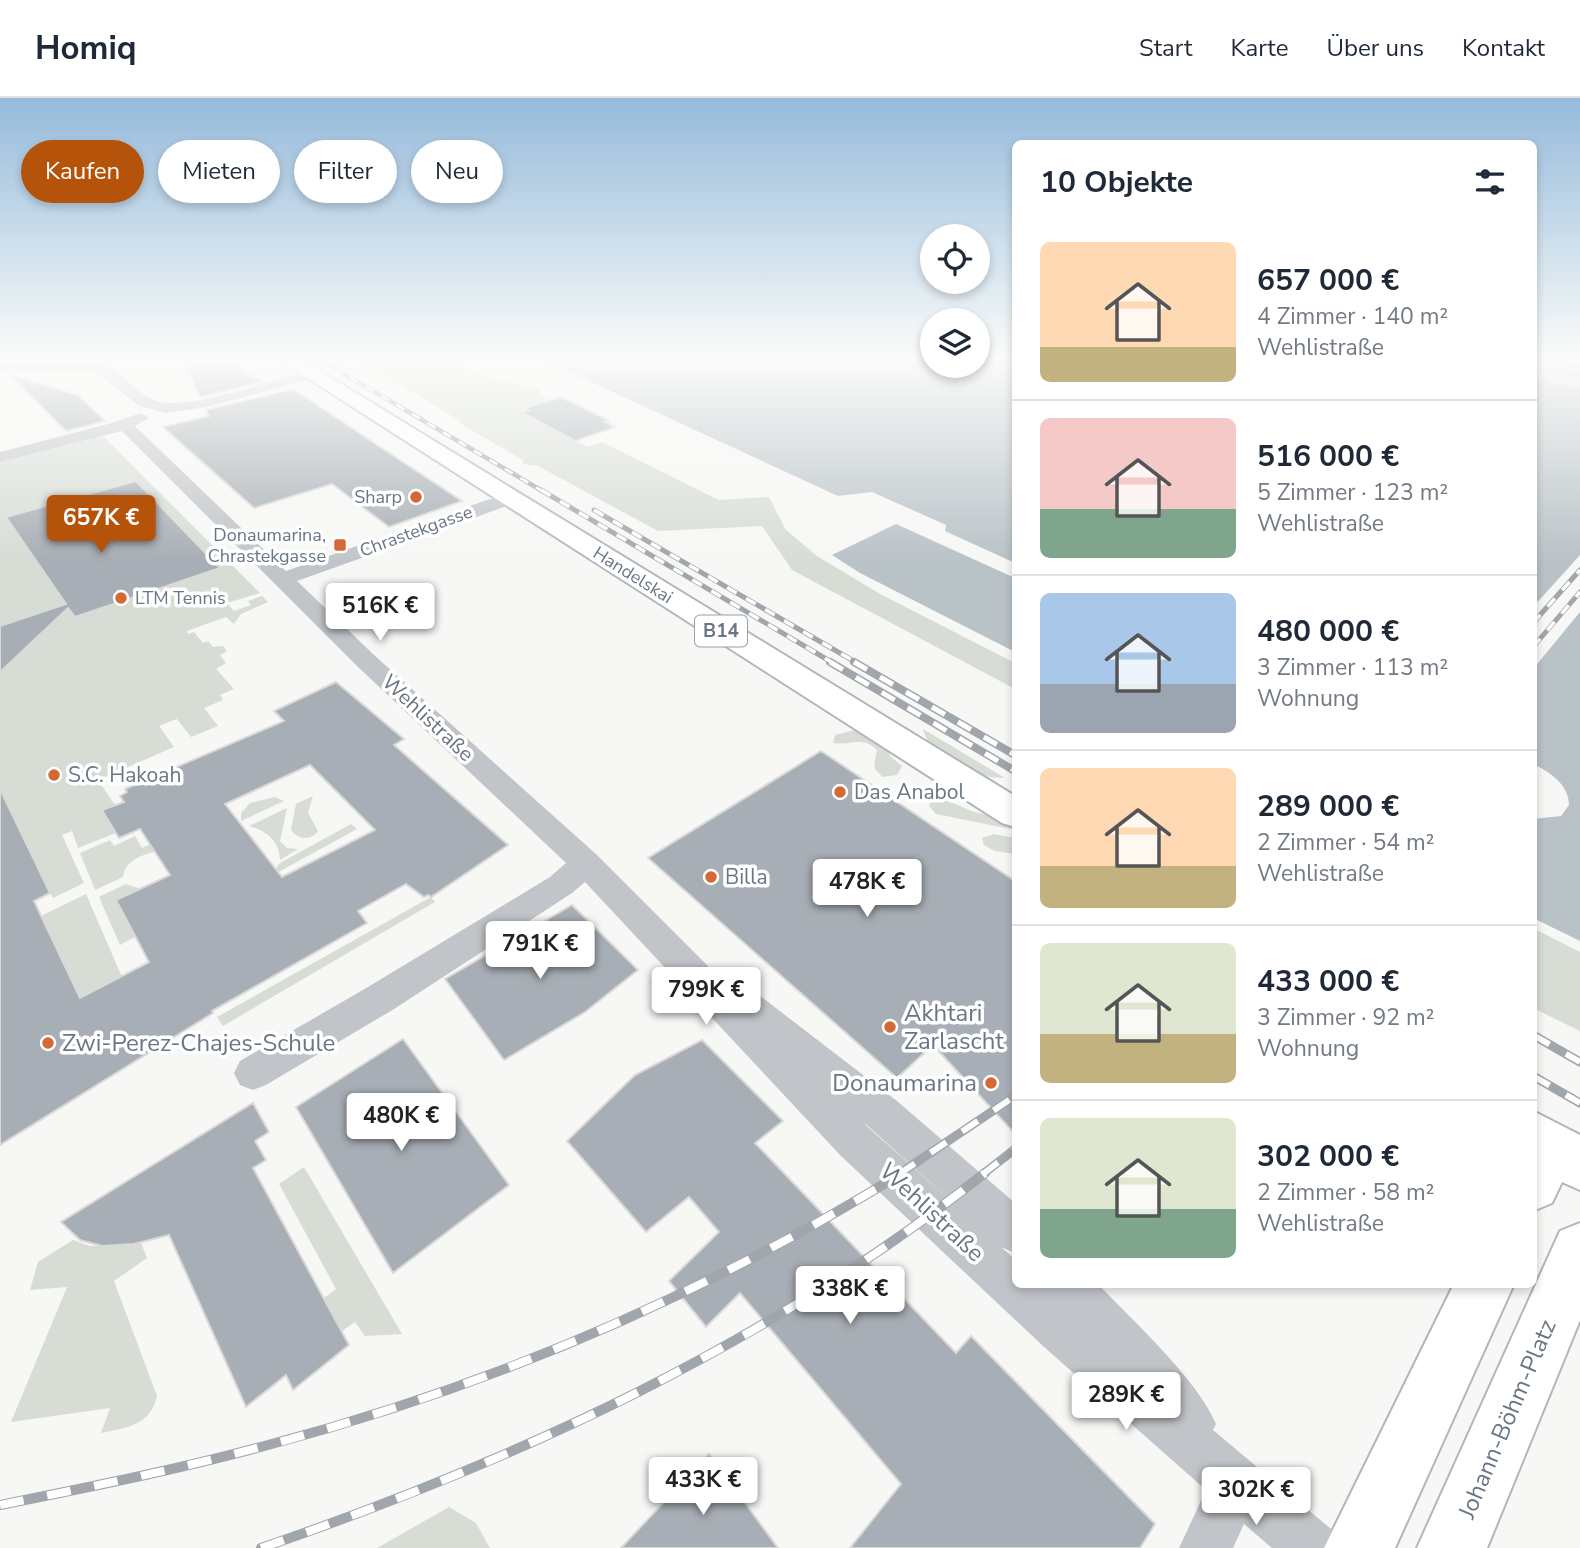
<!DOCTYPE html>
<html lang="de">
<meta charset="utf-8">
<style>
:root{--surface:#fff;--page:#f2f2f3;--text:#1f2937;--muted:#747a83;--line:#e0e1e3;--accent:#b45309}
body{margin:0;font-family:"Nunito Sans",sans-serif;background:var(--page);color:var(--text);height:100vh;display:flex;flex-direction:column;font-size:26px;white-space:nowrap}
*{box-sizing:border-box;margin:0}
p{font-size:23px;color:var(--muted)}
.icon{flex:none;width:38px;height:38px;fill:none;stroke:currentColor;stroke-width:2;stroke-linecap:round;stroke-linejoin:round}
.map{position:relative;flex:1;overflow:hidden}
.panel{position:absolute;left:1012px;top:42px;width:525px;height:1148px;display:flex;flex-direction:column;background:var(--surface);border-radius:10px;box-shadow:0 4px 10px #0003}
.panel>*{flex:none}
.hud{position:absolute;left:21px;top:42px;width:665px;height:63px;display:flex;gap:14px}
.fabs{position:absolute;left:920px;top:126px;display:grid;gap:14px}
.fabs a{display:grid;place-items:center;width:70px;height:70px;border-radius:50%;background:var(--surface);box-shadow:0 4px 10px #0003;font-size:35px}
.price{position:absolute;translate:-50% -60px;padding:0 16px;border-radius:7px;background:#fff;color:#222;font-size:23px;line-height:46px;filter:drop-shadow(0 2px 4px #0008)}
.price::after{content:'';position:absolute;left:50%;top:42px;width:21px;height:16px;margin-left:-10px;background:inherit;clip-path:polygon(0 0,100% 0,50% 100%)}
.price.active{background:var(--accent);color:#fff}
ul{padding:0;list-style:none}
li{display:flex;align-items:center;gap:21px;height:175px;padding:0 28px}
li+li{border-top:2px solid var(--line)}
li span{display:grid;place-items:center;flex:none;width:196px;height:140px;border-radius:10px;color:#555}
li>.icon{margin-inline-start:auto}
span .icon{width:84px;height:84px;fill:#fffc;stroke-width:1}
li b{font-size:30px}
h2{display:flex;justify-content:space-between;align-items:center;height:84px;padding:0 28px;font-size:30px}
.pill{padding:0 24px;border-radius:32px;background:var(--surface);box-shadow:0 4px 10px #0003;font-size:24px;line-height:63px}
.pill.active{background:var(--accent);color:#fff}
header{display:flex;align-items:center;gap:42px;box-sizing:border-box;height:98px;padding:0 35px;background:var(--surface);border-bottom:2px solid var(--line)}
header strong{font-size:33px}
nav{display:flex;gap:38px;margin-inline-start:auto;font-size:24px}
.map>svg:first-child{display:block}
</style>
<header>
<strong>Homiq</strong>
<nav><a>Start</a><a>Karte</a><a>Über uns</a><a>Kontakt</a></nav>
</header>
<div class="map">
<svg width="1580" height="1450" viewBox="0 0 1580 1450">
<rect width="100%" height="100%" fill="#f7f8f5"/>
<g fill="#d7dcd5">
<polygon points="358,261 445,261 491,281 538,291 547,303 526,309 529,312 522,315 588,349 602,344 719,402 769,399 786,432 817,458 880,496 1015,565 1015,591 792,472 762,428 658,433 538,368 523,366 523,362 459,325 462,324"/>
<polygon points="1533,271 1580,280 1580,291 1533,281"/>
<polygon points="103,338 260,495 227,505 234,513 251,507 248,503 262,498 268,504 241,516 234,526 226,519 187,533 188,536 194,534 203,545 208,543 213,549 223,548 227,553 220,557 226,565 216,571 234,591 220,597 223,602 204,610 218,628 191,639 177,621 159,628 174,649 98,682 115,707 103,713 116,735 78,750 72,733 62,737 84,785 53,800 50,795 0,816 0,364"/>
<path d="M858 631 879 638 891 659 902 668 897 677 883 679C870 669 875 666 877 652 862 637 850 648 833 645L835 637Z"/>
<path d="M923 631 1005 680C972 680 932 666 923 631Z"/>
<path d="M313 698 308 715 318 733C311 743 298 742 291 732L296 706Z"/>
<polygon points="275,699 284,703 241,723 241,715 250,705"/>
<path d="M936 701C949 702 957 707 969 712 984 718 1000 717 1015 724V732L936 716 929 708 931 703Z"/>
<path d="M287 710 280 743 287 750 298 751 280 762C279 743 267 733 249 728Z"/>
<polygon points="351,726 357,731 244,793 274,773 280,765"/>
<polygon points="994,736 1015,740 1015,756 995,753 984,747 982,740"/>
<path d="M135 738 142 750 165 739 158 753C144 756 125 762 123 779L95 792 80 755 110 742 114 748Z"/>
<polygon points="126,786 141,791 167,821 120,847 99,799"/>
<polygon points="86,796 138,916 98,938 41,818"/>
<polygon points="431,799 435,804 223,928 217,919"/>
<polygon points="1533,830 1580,854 1580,933 1533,910"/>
<polygon points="304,1069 402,1236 365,1238 355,1224 341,1234 323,1201 336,1191 279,1086"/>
<path d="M73 1142 90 1148 141 1145 147 1160 114 1183 157 1298C151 1327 126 1330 101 1335L110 1310 11 1324 67 1189 30 1192 38 1164Z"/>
<polygon points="449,1409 476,1425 490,1450 377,1450"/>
</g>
<g fill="#b9c2c7">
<polygon points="541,261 933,261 933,268 978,268 978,261 1015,261 1015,465 945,433 946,427 872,394 838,398"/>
<polygon points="1533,261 1560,261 1580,265 1580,280 1533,271"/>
<path d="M1533 281 1580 291V843L1533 820V721L1561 718 1569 707C1569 687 1550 674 1533 666Z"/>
<polygon points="896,426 1015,480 1015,554 860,475 832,457"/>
</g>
<polygon fill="#f7f8f5" points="1580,457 1580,514 1533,571 1533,509"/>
<g fill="#a8aeb5" stroke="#d9d9d7" stroke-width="2" fill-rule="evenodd">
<polygon points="182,261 224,261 263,284 200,299"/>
<polygon points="10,277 78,297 105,323 66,333"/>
<polygon points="293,291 403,364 462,403 389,429 332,386 254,410 163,329 209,318 206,312"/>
<polygon points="561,299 610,323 605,324 615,329 575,343 521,314 529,312 525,310"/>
<polygon points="136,383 220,470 75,519 68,510 0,574 0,528 66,506 6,419"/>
<path d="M336 584 404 641 394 647 508 747 431 799 428 797 424 799 406 786 358 813 367 825 212 913 213 915 0 1047V691L50 795 34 803 80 900 149 864 116 802 170 777 140 731 119 740 102 712 124 704 120 698 127 694 125 691 284 623 274 613ZM310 667 375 732 282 779 225 706Z"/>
<polygon points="821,653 1015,783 1015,1036 933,947 897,980 648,760"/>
<polygon points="572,807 638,872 585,914 504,962 445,881"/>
<polygon points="403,941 509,1087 393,1175 296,1009"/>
<polygon points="702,942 783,1023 755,1045 956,1255 971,1238 1155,1426 1140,1450 850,1450 901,1386 740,1195 706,1229 669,1183 719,1134 689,1099 646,1134 567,1043 635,977"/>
<polygon points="253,1005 269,1034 255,1043 266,1062 253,1070 349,1247 293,1292 286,1277 246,1309 169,1137 134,1146 102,1148 80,1142 61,1124"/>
<polygon points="709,1356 778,1450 621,1450"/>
</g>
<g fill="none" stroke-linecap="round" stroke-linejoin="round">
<g stroke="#b2b6bb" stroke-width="4">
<g id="major">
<polygon points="278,261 300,261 1015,698 1015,729 1002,725"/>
<polygon points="1533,1013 1580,1037 1580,1092 1562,1084 1552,1105 1533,1113"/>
<polygon points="1580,1125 1580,1222 1487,1450 1417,1450 1560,1133"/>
<polygon points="1454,1186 1514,1186 1395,1450 1324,1450"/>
</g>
</g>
<g fill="#c1c4c8" fill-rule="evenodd">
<path d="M96 264C120 269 132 293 154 302 183 315 277 281 311 272L319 277 316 280 207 309 166 315 139 308 93 272 0 273V265Z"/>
<path d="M141 315 149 320 135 328 286 473 504 396H518L521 400 518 404 297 483 374 557 597 757 733 893 742 890 755 894 897 1003 1015 1105V1155L1001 1149 1015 1161V1186H1098C1133 1223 1197 1281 1216 1326L1213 1332 1331 1431 1339 1450H1272L1244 1426 1233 1450H1179L1206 1392 1043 1248 841 1058 585 784 572 795 394 911 266 987 253 992 240 987 234 975 240 963 368 889 550 779 566 765 356 567 122 333 0 364V354L108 326ZM862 1023 869 1029 961 1112 869 1030Z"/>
</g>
<use href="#major" fill="#fff" fill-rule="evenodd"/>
<g stroke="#a1a6ac" stroke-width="4.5">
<polyline id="rail-far4" points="319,261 544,394"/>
</g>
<g stroke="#a1a6ac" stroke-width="5">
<g id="rail-far3">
<polyline points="541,392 833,565"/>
<polyline points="594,412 857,565"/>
<polyline points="1533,525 1580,472"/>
<polyline points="1533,549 1580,494"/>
</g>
</g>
<g stroke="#a1a6ac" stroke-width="8">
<g id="rail-far2">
<polyline points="830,564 1015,673"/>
<polyline points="854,564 1015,657"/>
</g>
</g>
<g stroke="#a1a6ac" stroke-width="9">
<g id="rail-far1">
<polyline points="1533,937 1580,964"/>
<polyline points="1533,978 1580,1005"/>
<polyline points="899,1076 1015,998"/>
<polyline points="983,1076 1015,1051"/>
</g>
</g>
<g stroke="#a1a6ac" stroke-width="10">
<g id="rail">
<path d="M0 1407C90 1389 180 1371 268 1347 491 1288 706 1196 902 1075"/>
<path d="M261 1450C521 1361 769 1246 985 1075"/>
</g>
</g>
<use href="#rail-far4" stroke="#fff" stroke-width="2.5" stroke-dasharray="9" stroke-linecap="butt"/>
<use href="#rail-far3" stroke="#fff" stroke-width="3.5" stroke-dasharray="11" stroke-linecap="butt"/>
<use href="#rail-far2" stroke="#fff" stroke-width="5" stroke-dasharray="15" stroke-linecap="butt"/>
<use href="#rail-far1" stroke="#fff" stroke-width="6" stroke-dasharray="19" stroke-linecap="butt"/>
<use href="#rail" stroke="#fff" stroke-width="8" stroke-dasharray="24" stroke-linecap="butt"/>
</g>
<linearGradient id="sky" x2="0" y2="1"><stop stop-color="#95badb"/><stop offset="0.56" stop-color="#fbfcfa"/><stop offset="1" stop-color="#fbfcfa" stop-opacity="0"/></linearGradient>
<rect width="1580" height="464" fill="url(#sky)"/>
<g fill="#d56837" stroke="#fff" stroke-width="2.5">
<circle cx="416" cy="399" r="7"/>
<rect x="333" y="440" width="14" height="14" rx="3.5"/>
<circle cx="121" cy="500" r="7"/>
<circle cx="54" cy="677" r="7"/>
<circle cx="840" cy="694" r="7"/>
<circle cx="711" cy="779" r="7"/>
<circle cx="890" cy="929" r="7"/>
<circle cx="48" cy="945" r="7"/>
<circle cx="991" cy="985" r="7"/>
</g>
<g text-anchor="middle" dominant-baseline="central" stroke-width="7" stroke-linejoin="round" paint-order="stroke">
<g font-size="18" fill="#697684" stroke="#fff" text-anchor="end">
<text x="402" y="399">Sharp</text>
<text x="326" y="437">Donaumarina,<tspan x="326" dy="21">Chrastekgasse</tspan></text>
<text x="135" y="500" text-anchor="start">LTM Tennis</text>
</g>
<g font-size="18" fill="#697684" stroke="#fff">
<text transform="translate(416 433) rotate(-20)">Chrastekgasse</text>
<text transform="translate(633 477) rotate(32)">Handelskai</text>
</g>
<rect fill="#fff" stroke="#969fa9" stroke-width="2" x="695" y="517.5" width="52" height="31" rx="5"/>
<g font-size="19" font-weight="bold" fill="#697684">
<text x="721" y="533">B14</text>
</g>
<g font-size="21" fill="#697684" stroke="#fff">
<text transform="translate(428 620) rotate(43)">Wehlistraße</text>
</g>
<g font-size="21" fill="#697684" stroke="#fff" text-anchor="start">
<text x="68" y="677">S.C. Hakoah</text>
<text x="854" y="694">Das Anabol</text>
<text x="725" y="779">Billa</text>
</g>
<g font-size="24" fill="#697684" stroke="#fff" text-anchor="start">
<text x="904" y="915">Akhtari<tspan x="904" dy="28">Zarlascht</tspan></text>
<text x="62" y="945">Zwi-Perez-Chajes-Schule</text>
<text x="977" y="985" text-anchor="end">Donaumarina</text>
</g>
<g font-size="24" fill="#697684" stroke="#fff">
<text transform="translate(932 1114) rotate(43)">Wehlistraße</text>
<text transform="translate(1507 1321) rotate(-67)">Johann-Böhm-Platz</text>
</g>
</g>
</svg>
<div class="fabs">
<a><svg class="icon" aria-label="locate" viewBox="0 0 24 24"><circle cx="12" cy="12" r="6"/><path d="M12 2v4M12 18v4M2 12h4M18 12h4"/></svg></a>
<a><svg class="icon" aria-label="layers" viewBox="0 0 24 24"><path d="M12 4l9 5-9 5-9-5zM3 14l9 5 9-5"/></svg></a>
</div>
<b class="price active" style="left:101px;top:457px">657K €</b>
<b class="price" style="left:380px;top:545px">516K €</b>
<b class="price" style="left:867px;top:821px">478K €</b>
<b class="price" style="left:540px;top:883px">791K €</b>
<b class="price" style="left:706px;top:929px">799K €</b>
<b class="price" style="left:401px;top:1055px">480K €</b>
<b class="price" style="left:850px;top:1228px">338K €</b>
<b class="price" style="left:1126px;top:1334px">289K €</b>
<b class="price" style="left:703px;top:1419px">433K €</b>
<b class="price" style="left:1256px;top:1429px">302K €</b>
<div class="hud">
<a class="pill active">Kaufen</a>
<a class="pill">Mieten</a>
<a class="pill">Filter</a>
<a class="pill">Neu</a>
</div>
<section class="panel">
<h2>10 Objekte<svg class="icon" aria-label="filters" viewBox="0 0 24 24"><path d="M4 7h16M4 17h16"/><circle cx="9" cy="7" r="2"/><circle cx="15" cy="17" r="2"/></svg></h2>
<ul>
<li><span style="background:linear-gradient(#ffd9b3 75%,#c2b280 0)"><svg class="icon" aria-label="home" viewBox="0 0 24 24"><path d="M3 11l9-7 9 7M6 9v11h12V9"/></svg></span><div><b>657 000 €</b><p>4 Zimmer · 140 m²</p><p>Wehlistraße</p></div></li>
<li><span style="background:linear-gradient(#f6c9c9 65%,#7fa58c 0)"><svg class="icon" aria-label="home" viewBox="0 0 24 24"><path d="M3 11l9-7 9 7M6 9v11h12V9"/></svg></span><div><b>516 000 €</b><p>5 Zimmer · 123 m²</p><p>Wehlistraße</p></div></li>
<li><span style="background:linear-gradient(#a9c7e8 65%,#9aa5b1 0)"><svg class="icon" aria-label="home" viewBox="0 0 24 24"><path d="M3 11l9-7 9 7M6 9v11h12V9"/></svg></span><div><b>480 000 €</b><p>3 Zimmer · 113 m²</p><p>Wohnung</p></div></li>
<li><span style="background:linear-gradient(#ffd9b3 70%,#c2b280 0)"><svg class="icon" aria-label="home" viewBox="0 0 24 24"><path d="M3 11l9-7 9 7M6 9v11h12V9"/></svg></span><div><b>289 000 €</b><p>2 Zimmer · 54 m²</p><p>Wehlistraße</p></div></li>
<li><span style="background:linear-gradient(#dfe7d0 65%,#c2b280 0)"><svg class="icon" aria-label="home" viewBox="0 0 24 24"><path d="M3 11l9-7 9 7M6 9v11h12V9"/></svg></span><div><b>433 000 €</b><p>3 Zimmer · 92 m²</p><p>Wohnung</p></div></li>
<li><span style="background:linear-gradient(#dfe7d0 65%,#7fa58c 0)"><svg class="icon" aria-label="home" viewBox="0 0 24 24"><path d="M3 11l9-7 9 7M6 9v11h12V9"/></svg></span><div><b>302 000 €</b><p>2 Zimmer · 58 m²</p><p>Wehlistraße</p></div></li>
</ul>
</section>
</div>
